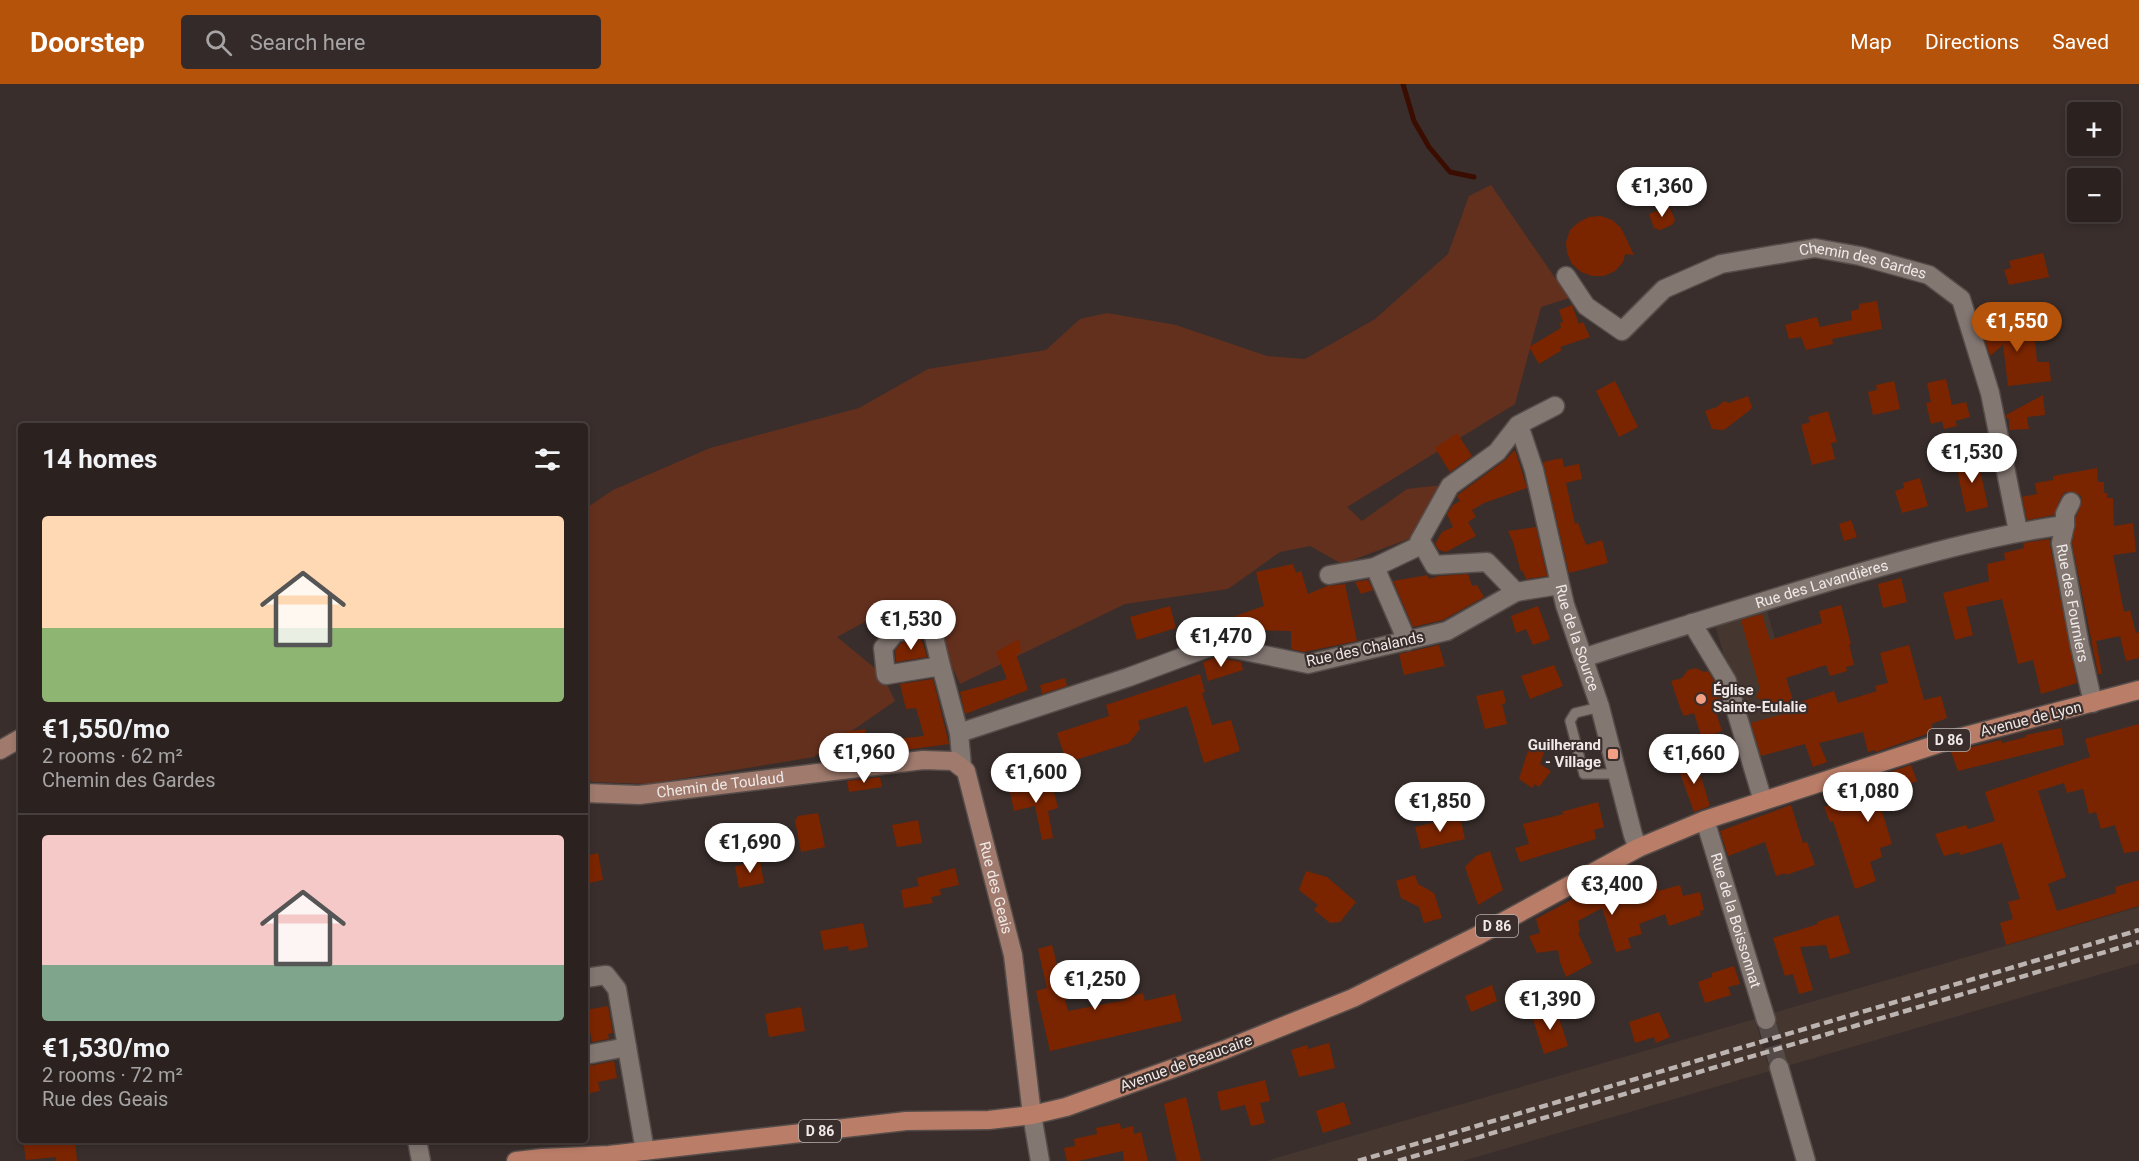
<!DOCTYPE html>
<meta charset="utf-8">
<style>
:root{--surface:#2b2220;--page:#332a29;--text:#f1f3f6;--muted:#a6a4a5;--line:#473f3e;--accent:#b45309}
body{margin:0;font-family:Roboto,sans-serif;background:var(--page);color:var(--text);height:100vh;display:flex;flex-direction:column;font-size:22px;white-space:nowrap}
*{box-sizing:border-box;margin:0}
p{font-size:20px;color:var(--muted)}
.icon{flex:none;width:33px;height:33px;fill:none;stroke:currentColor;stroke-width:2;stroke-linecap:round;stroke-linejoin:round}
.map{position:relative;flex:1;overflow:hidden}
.panel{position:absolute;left:18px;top:339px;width:570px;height:720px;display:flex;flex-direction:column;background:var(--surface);border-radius:6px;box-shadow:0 3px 9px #0003,0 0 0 2px var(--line)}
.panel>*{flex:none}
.fabs{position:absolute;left:2067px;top:18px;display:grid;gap:12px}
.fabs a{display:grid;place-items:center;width:54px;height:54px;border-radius:6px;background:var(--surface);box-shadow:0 3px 9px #0003,0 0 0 2px var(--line);font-size:30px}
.price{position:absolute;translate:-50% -51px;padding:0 14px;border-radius:21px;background:#fff;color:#222;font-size:20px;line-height:39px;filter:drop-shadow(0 2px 3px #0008)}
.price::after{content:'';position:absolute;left:50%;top:36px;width:18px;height:14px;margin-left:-9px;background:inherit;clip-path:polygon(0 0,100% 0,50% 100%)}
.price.selected{background:var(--accent);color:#fff}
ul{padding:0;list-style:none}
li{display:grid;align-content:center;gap:12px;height:318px;padding:0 24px}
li+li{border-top:2px solid var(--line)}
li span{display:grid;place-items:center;height:186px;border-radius:6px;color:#555}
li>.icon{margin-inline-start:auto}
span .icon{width:108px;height:108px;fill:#fffc;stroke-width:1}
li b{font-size:26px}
h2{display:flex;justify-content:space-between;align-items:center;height:72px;padding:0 24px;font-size:26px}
header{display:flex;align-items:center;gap:36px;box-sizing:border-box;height:84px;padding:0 30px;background:var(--accent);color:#fff}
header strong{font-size:28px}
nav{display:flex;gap:33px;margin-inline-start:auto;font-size:21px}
.search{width:420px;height:54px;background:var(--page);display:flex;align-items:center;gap:15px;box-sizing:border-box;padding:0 21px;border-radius:6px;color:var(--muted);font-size:22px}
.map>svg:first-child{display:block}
</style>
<header>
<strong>Doorstep</strong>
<div class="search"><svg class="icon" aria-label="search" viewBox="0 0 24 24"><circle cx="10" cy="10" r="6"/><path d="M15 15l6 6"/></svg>Search here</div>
<nav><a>Map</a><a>Directions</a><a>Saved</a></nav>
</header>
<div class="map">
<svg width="2139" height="1077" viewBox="0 0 2139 1077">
<rect width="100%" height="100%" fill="#392e2b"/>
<g fill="#463630">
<polygon points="1765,520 1801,644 1793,663 1754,674 1713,534"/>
<polygon points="2139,823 2139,879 1787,982 1773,929"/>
<polygon points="1755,935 1770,987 1463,1077 1266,1077"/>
</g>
<polygon fill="#64301e" points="1491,101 1569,214 1541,223 1515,320 1347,423 1362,437 1407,405 1442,401 1411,454 1342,480 1310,462 1280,468 1228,505 1125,520 960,600 930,536 891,541 872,534 837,553 882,590 895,617 814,673 649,700 593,698 585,695 585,425 613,406 710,364 859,324 928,285 1046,266 1080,235 1107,229 1176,241 1267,272 1305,275 1375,235 1448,170 1469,112"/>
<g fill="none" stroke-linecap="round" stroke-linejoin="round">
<polyline stroke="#3b0d00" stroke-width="5" points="1403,0 1414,37 1429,63 1450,88 1474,93"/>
</g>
<g fill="#7b2500">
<polygon points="1669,122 1675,136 1672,141 1660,146 1654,144 1649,130"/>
<polygon points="1601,132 1612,136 1621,144 1634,171 1625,170 1623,178 1615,187 1604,192 1592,192 1581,188 1572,180 1567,169 1566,158 1570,146 1579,138 1589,133"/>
<polygon points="2043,169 2049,193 2009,201 2004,186 2011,184 2009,177"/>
<polygon points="1877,217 1882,245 1832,255 1833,260 1806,266 1801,253 1789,255 1785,241 1817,233 1820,243 1852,236 1851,227 1859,225 1859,220"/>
<polygon points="1572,221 1579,240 1583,238 1590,253 1560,263 1562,266 1539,280 1529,263 1561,244 1560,239 1563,238 1559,226"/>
<polygon points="2001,236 2004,245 2034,244 2037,278 2049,278 2051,297 2008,302 2003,261 1990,272 1980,240"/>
<polygon points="1946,295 1952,321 1966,318 1970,333 1955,337 1957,342 1944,345 1942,337 1931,340 1926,319 1931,318 1927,299"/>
<polygon points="1615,297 1638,343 1619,353 1596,307"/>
<polygon points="1894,297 1900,325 1873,331 1868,308 1877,306 1876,301"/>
<polygon points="2043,311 2045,331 2027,333 2029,345 2009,346 2009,335 2007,335 2006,331"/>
<polygon points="1748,312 1752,323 1750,326 1724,346 1712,345 1705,327 1717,323 1724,317 1729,319"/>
<polygon points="1828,327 1837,358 1831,359 1835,375 1812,381 1801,341 1810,338 1808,333"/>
<polygon points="1457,349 1472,372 1450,388 1435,364"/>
<polygon points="1515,366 1527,404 1484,419 1472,426 1476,433 1468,438 1476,452 1446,468 1439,466 1435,460 1439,453 1442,448 1453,443 1447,430 1453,421 1460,417 1457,412 1459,410 1504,377"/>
<polygon points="1977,371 1988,423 1966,428 1955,376"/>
<polygon points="1562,374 1564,383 1579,380 1582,395 1566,399 1575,440 1578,439 1586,461 1602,456 1608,479 1569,489 1543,378"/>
<polygon points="2097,384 2098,398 2104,398 2104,409 2107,409 2107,414 2113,414 2114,442 2133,439 2136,468 2113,471 2124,528 2130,526 2136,549 2139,548 2139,574 2126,577 2120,552 2096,557 2102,590 2098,590 2072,459 2076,433 2082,418 2081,412 2075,408 2065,408 2061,413 2054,431 2027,436 2022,413 2037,410 2035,399 2053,396 2053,392"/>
<polygon points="1920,394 1928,422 1902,429 1895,407 1904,404 1903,399"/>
<polygon points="1851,436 1857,453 1844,457 1839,440"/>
<polygon points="1536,443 1547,492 1526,495 1523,487 1521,488 1513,458 1508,447"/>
<polygon points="2050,455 2050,461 2077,599 2041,610 2033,576 2018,580 2002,515 1966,523 1973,551 1955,556 1943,509 1989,497 1987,480 2005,476 2004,469 2024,464 2023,459"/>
<polygon points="1293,480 1296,489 1301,487 1308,510 1327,502 1345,500 1357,557 1304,568 1291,565 1291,547 1254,546 1254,554 1241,552 1241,555 1212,550 1188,559 1184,545 1234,536 1235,532 1264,522 1256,488"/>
<polygon points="1468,490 1472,502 1477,501 1484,513 1443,536 1413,543 1393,497 1428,491 1429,495 1439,492"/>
<polygon points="1901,494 1907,518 1883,524 1878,500"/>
<polygon points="1368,496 1373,506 1361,510 1355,498"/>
<polygon points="1841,521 1851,560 1849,560 1854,581 1846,583 1847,587 1830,592 1826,581 1786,594 1794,620 1834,607 1838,619 1877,607 1875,602 1888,599 1880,569 1909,561 1924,616 1941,612 1947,634 1932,640 1932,648 1876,668 1875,666 1868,668 1863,648 1819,659 1827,678 1813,683 1805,660 1761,672 1751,639 1783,630 1756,613 1760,605 1741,536 1762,530 1770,556 1822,539 1819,527"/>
<polygon points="1170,522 1176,544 1137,556 1130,533"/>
<polygon points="1538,522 1550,555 1533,561 1526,545 1516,549 1511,532"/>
<polygon points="921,554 927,573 896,578 895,567 901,559"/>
<polygon points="1019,555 1021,568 1016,570 1028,606 965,630 960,608 1007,595 996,568"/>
<polygon points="1439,561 1445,582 1404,591 1399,570"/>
<polygon points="1216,573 1241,578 1243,586 1208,597 1203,578"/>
<polygon points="1554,581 1563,602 1530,615 1521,592"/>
<polygon points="1696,584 1704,588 1708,587 1717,602 1722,620 1714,622 1722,647 1702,655 1694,629 1684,632 1681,626 1671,597 1682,594 1688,586"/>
<polygon points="1200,590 1205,608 1202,609 1212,641 1231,636 1240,667 1204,679 1187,622 1138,637 1140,645 1129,659 1072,677 1070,671 1065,673 1057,649 1109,632 1106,621"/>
<polygon points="1065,594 1067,602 1042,610 1040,601"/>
<polygon points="933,595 949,660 848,674 845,648 865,645 867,658 924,652 916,624 906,625 900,600"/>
<polygon points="1503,606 1506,619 1502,620 1507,640 1485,645 1476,612"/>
<polygon points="2139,640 2139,767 2124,769 2115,741 2101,745 2096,728 2089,730 2083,705 2067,709 2064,699 2038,707 2066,793 2048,800 2057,827 2116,809 2115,803 2139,796 2139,822 2006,861 2000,839 2013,835 2008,818 2020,815 2002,759 1960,771 1959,768 1944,772 1935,750 1966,741 1968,745 1995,737 1985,708 2090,673 2085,655"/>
<polygon points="2061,644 2064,661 1958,687 1951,668 2001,656 2002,659 2026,653 2026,651"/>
<polygon points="1532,654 1547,660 1540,680 1551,687 1539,703 1535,700 1532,704 1519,695"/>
<polygon points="1695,674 1710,722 1694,728 1677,681"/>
<polygon points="1911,681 1917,697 1909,700 1912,710 1880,721 1892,760 1880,764 1882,773 1870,778 1876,797 1855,805 1833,737 1830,738 1824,723 1868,708 1866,702 1885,695 1883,690"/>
<polygon points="880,693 882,703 849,708 847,697"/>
<polygon points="1038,696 1041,707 1053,704 1058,724 1048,727 1053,754 1042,756 1035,722 1014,727 1009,704"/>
<polygon points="1598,718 1604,743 1594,746 1596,755 1520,778 1515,764 1529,760 1523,740 1564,730 1561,728"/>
<polygon points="1791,721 1803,759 1807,758 1815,781 1786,791 1785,789 1776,792 1765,758 1728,772 1720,747"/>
<polygon points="818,729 825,763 801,768 795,737 798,732"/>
<polygon points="1460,732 1465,755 1421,765 1415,743"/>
<polygon points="918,736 922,759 897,763 892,741"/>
<polygon points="1490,767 1503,806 1478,821 1465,783 1476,772"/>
<polygon points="598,769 603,796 585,800 585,772"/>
<polygon points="760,777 764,799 739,804 735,782"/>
<polygon points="1634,781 1639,798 1657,795 1658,807 1680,801 1683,812 1700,808 1704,826 1700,827 1701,831 1669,842 1665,830 1639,840 1642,850 1628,854 1631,864 1616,868 1602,824 1578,837 1580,848 1578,849 1592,879 1566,893 1560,878 1558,866 1537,869 1529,852 1540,849 1536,835 1595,803 1594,801"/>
<polygon points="955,784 959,801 940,805 941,811 931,813 933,819 904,824 901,806 919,802 917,794"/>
<polygon points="1306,787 1327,793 1356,818 1340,838 1330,839 1314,826 1318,821 1299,806"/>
<polygon points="1415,791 1418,800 1434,809 1442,834 1424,839 1419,823 1401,814 1396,797"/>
<polygon points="1838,831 1850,869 1830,875 1826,861 1800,863 1813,906 1799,910 1793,890 1785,892 1773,854 1818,840 1817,838"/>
<polygon points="863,839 868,863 849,867 848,862 824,866 820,847"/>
<polygon points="1052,861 1057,881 1067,879 1072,900 1062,902 1068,927 1126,916 1125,914 1143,909 1145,917 1175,910 1182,937 1050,967 1036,907 1047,904 1038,865"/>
<polygon points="1734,882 1740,900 1728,903 1731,911 1705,919 1698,898 1712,893 1712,889"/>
<polygon points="1492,901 1497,917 1471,928 1465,912"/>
<polygon points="608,922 613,949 608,950 609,955 592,958 586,926"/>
<polygon points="801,923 805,947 769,953 765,930"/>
<polygon points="1556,924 1568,962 1544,970 1532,932"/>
<polygon points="1659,928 1670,953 1656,959 1654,953 1635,959 1629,938"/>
<polygon points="1329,959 1335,984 1299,993 1291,966 1307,961 1308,965"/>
<polygon points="614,977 617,994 598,998 594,981"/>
<polygon points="594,981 600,1007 585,1010 585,982"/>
<polygon points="1265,996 1270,1017 1260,1019 1265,1039 1251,1042 1245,1021 1221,1027 1217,1008"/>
<polygon points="1186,1013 1201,1077 1177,1077 1173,1062 1164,1020"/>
<polygon points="1344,1018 1351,1040 1323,1049 1316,1027"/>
<polygon points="1120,1039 1121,1045 1133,1042 1134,1050 1141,1048 1148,1077 1124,1077 1123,1067 1078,1077 1067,1077 1064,1064 1075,1062 1074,1055 1097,1050 1096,1044"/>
<polygon points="23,1056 75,1056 77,1077 56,1077 56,1073 26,1076"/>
</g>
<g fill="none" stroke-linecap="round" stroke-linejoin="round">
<polyline stroke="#544a47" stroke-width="18" stroke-dasharray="18 9" stroke-linecap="butt" points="1766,936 1779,983"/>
<g stroke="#564d4a" stroke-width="12">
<polyline id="lane" points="1600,623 1575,629 1570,637 1584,690 1608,690 1618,687"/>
</g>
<g stroke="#564d4a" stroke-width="21">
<g id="street">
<path id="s1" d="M1566 192 1586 222 1622 247 1664 205 1721 180 1815 164 1860 172 1929 191 1961 215 1990 309 2018 447"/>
<path id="s2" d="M1516 345 1522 350 1534 386 1565 521 1600 623 1633 751 1638 764"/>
<path id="s3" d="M2071 418 2065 430V441L2061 459 2080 562 2093 619"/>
<polyline points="1420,456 1450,402 1497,368 1518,341 1555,322"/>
<polyline points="1375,483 1407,557"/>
<polyline points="1329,491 1375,483 1417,463 1420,456 1434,481 1487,478 1516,508"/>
<polyline points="1692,539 1727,597 1763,717"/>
<path id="s4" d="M1583 574C1665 547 1748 522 1831 497 1908 475 1985 452 2065 441"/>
<polyline points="941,582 933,549 924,542 895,549 883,564 886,591 941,582 959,649 962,683"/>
<polyline points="959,649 1129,593 1215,561 1308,580 1447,547 1516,508 1560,501"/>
<path id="s5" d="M1705 736 1766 936"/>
<polyline points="585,894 606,891 617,905 645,1067"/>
<polyline points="585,971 627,963"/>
<polyline points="1779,983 1806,1077"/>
<polyline points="1032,1031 1040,1077"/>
<polyline points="417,1056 421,1077"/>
</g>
</g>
<g stroke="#564d4a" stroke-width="21">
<g id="secondary">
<polyline points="0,666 21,654"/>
<path id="s6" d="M585 709 639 711 923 676 953 677 966 687 1013 871 1032 1031"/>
</g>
</g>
<g stroke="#564d4a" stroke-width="21">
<polyline id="primary" points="516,1077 542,1074 609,1071 906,1037 989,1036 1032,1031 1066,1023 1224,966 1353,914 1477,852 1638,764 1705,736 1947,657 2139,606"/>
</g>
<use href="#lane" stroke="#837772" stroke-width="9"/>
<use href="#street" stroke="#837772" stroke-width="18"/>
<use href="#secondary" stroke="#9f7a6d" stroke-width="18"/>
<use href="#primary" stroke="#ba7d68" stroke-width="18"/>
<g stroke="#bcb4b1" stroke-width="4.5" stroke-dasharray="9 4.5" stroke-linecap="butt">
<polyline points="1358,1077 2139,846"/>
<polyline points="1398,1077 2139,858"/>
</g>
</g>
<g fill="#f39f83" stroke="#392e2b" stroke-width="2">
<circle cx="1701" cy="615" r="6"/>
<rect x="1607" y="664" width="12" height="12" rx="3"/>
</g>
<g text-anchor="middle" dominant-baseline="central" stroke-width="4.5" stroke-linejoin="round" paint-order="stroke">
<g fill="#392e2b" stroke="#b9b1af" stroke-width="1.5">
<rect x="1928" y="645" width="42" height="22" rx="4.5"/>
<rect x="1476" y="831" width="42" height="22" rx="4.5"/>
<rect x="799" y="1036" width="42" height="22" rx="4.5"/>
</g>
<g font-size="14" font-weight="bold" fill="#f0e9e7">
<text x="1949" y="656">D 86</text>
<text x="1497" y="842">D 86</text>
<text x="820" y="1047">D 86</text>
</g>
<g font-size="15" fill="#f0e9e7" stroke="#392e2b">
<text stroke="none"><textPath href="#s1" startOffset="346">Chemin des Gardes</textPath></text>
<text stroke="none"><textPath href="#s4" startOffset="250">Rue des Lavandières</textPath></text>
<text stroke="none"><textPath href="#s3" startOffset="104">Rue des Fourniers</textPath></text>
<text stroke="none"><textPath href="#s2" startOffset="219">Rue de la Source</textPath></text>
<text transform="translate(1365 565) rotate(-12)">Rue des Chalands</text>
<text transform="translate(2031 635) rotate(-14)">Avenue de Lyon</text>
<text stroke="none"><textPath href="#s6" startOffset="136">Chemin de Toulaud</textPath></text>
<text stroke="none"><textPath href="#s6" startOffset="507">Rue des Geais</textPath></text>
<text stroke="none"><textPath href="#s5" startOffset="105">Rue de la Boissonnat</textPath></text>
<text transform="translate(1186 979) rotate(-20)">Avenue de Beaucaire</text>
</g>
<g font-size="15" font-weight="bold" fill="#f0e9e7" stroke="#392e2b" text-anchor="start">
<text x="1713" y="606">Église<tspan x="1713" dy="17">Sainte-Eulalie</tspan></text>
<text x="1601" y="661" text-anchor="end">Guilherand<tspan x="1601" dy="17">- Village</tspan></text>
</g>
</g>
</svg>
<div class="fabs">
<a>+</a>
<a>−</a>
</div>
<b class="price" style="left:1662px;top:134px">€1,360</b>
<b class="price selected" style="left:2017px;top:269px">€1,550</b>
<b class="price" style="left:1972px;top:400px">€1,530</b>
<b class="price" style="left:911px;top:567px">€1,530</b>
<b class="price" style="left:1221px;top:584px">€1,470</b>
<b class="price" style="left:864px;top:700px">€1,960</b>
<b class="price" style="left:1694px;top:701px">€1,660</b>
<b class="price" style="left:1036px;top:720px">€1,600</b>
<b class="price" style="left:1868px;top:739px">€1,080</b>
<b class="price" style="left:1440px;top:749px">€1,850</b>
<b class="price" style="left:750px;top:790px">€1,690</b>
<b class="price" style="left:1612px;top:832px">€3,400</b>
<b class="price" style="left:1095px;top:927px">€1,250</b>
<b class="price" style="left:1550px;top:947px">€1,390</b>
<section class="panel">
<h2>14 homes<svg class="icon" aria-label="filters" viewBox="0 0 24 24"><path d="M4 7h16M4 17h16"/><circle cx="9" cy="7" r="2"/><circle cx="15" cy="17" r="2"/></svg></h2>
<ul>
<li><span style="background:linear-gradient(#ffd9b3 60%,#8fb573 0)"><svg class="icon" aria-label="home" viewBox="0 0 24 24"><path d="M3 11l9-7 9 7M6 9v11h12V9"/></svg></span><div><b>€1,550/mo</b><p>2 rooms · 62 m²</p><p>Chemin des Gardes</p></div></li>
<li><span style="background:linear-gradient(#f6c9c9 70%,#7fa58c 0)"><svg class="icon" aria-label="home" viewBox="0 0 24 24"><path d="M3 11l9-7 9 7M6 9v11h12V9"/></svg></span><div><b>€1,530/mo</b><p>2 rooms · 72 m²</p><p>Rue des Geais</p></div></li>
</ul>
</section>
</div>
